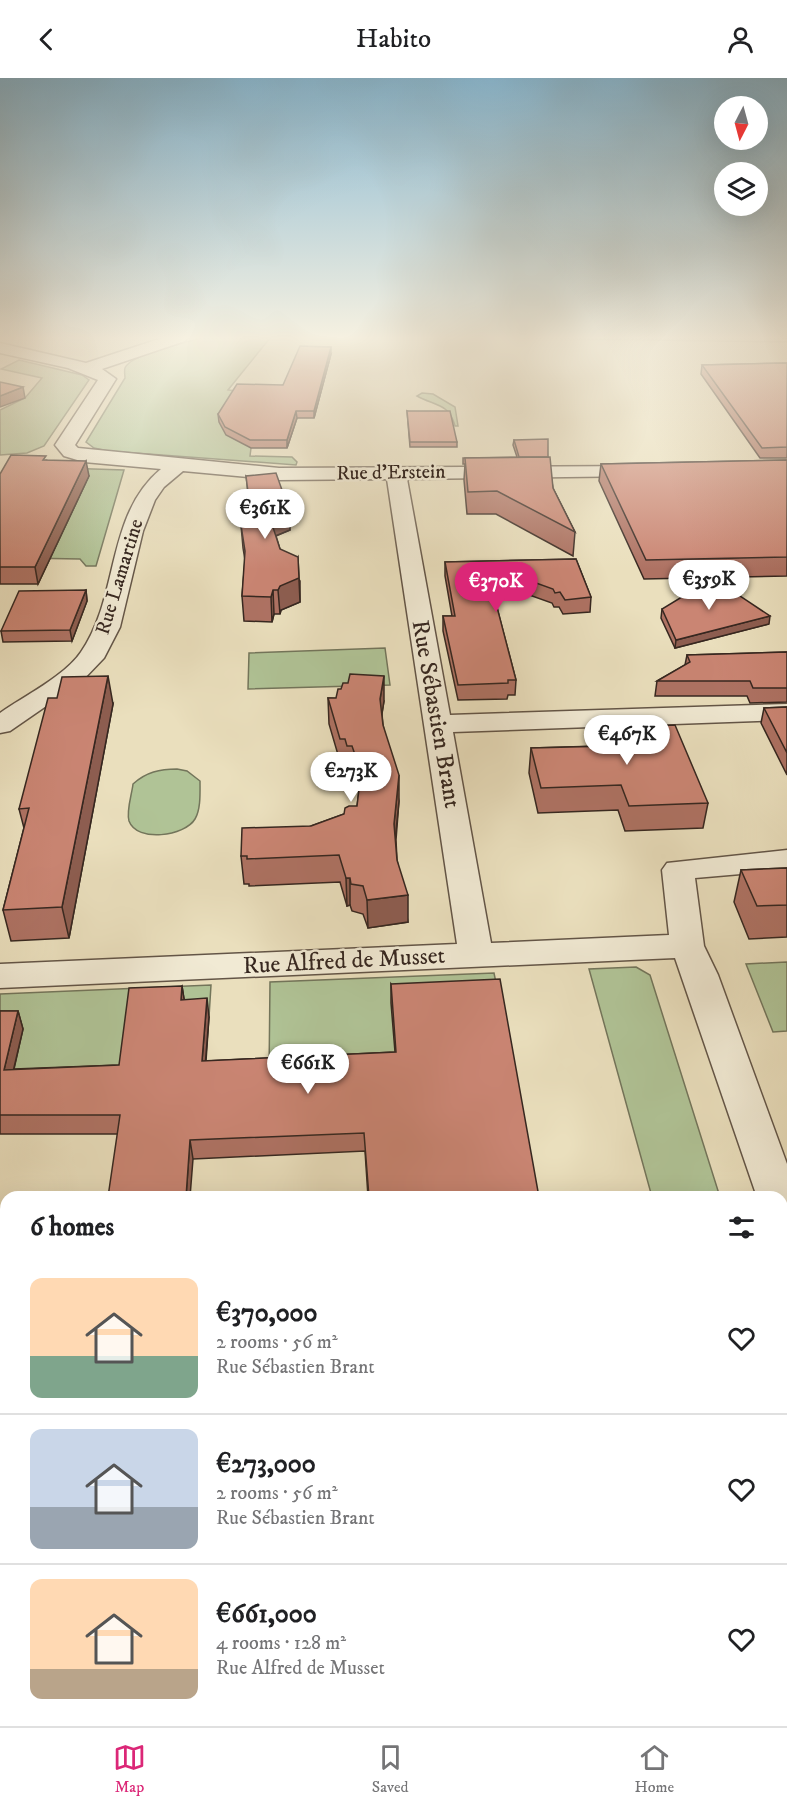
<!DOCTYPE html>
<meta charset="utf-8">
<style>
:root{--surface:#fff;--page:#f6f6f6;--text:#202124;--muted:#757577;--line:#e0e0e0;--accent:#db2777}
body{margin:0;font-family:"IM FELL DW Pica",serif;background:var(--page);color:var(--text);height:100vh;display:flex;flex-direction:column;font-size:22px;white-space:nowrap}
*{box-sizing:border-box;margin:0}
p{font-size:20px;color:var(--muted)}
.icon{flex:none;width:33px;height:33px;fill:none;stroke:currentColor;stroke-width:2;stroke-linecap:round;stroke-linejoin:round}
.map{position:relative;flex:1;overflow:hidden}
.side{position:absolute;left:0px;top:1113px;width:788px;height:536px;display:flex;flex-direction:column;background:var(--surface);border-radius:18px 18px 0 0;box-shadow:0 6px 24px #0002}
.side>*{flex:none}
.needle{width:39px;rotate:186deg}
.controls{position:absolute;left:714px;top:18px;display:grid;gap:12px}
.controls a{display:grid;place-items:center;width:54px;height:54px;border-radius:50%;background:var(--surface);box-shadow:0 6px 24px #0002;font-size:30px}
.price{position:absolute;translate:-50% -51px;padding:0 14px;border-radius:21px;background:#fff;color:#222;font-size:20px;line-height:39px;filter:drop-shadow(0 2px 3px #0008)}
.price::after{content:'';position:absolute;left:50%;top:36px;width:18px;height:14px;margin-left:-9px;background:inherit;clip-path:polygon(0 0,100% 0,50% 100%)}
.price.current{background:var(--accent);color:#fff}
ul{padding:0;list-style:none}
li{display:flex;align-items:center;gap:18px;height:150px;padding:0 30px}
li+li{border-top:2px solid var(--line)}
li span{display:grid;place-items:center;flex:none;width:168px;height:120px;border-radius:12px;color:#555}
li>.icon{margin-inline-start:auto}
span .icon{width:72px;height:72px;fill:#fffc;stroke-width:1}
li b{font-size:26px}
h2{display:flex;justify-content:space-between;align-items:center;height:72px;padding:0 30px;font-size:26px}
header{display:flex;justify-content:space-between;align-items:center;height:78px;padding:0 30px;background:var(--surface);font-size:27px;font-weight:600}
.menu{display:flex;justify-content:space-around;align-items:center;height:84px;border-top:2px solid var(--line);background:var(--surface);font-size:16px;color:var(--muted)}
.menu a{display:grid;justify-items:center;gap:3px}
.menu .current{color:var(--accent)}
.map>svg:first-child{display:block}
</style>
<header><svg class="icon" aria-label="back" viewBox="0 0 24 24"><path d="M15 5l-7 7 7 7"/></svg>Habito<svg class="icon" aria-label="person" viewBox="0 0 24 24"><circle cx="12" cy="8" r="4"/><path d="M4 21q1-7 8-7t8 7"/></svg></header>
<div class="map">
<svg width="787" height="1648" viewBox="0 0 787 1648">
<rect width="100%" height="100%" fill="#eadfbd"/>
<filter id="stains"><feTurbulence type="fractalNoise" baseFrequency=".00333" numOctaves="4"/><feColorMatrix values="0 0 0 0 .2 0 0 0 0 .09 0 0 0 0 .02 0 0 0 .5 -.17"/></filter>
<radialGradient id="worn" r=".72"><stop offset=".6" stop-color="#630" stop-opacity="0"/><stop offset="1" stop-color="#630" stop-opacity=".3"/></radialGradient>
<g fill="#b0c396" stroke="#73755b" stroke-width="1.5">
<path d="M201 260H270L228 312 237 313 251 370 250 378 292 379 297 384 296 387 108 373 94 370 86 364 125 300C125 297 124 293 125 290 131 276 185 265 201 260Z"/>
<polygon points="522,260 787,260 787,264"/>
<polygon points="19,282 82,297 89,302 44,368 27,375 0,377 0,332 25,320 42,300 1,291"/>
<path d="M422 315 433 316 455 329 458 348H455C449 325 435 328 417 318Z"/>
<polygon points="63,390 124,392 96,488 86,488 80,481 23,480"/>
<polygon points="385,570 390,607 248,611 249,575"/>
<path d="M177 691 187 693 200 703C200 714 201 731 195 741 185 758 137 765 129 743 126 733 132 716 133 706 146 694 160 691 177 691Z"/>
<polygon points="787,884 787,953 773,954 746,886"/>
<polygon points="636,889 650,897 720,1119 652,1119 589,891"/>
<polygon points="494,895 499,920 396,993 269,999 270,904"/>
<polygon points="211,907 209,939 184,940 125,988 11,1011 0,952 0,916"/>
<polygon points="6,1281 6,1591 0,1592 0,1282"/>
<polygon points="782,1316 787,1334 787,1546 782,1546"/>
</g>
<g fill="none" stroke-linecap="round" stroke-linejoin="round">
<g stroke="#635547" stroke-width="3">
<path id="minor" d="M162 260H187L185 263 102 291 116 301 75 367 78 370 279 390 651 388 654 392 651 396 644 398 407 401 450 637 787 626V642L453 654 491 865 669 857 662 792 667 785 787 772V792L695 800 704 868 718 897 787 1086V1133L782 1135V1119H757L675 880 0 910V886L457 866 387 401 279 402 183 393 164 409 155 422 143 453 120 549 104 580 81 604 10 653 0 655V635C24 618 65 598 81 574 120 518 105 438 161 391L84 384 64 378 55 367 98 302 68 290 0 275V265L86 285Z"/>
</g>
<use href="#minor" fill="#f1ead4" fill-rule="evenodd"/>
</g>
<g fill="#ae7263" stroke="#362720" stroke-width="1.5">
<polygon points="331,276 314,340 297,340 287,370 251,370 226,357 219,344 218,336 283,307"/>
<polygon points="787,285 787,380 760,380 701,296 702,287"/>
<polygon points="407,333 457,364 457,369 410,369"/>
<polygon points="514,362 548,379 553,410 575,454 573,478 496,436 467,436 464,402 465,386 463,386 463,380 517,379 513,367"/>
<polygon points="46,382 89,398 38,506 0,506 0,396"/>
<polygon points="787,382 787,498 644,501 599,403 601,386"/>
<polygon points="246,398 288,429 290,452 276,458 280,471 300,503 300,524 281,532 280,536 274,536 272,544 244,543 242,518 245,482 243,470 241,447 249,424"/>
<polygon points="576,481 591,519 590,534 563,536 559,529 554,529 552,525 490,503 516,602 515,617 508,617 507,621 458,622 443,553 443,538 452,538 445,498 445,484"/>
<polygon points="86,512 87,523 72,563 3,564 1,553"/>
<polygon points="662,531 769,546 675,570 661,540"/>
<polygon points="787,574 787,624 750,625 747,618 655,618 657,603 685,587 687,577"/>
<polygon points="328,620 384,623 382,636 383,647 399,723 396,762 397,782 408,844 368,850 363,836 352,833 350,827 347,828 340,804 249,808 249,806 244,806 241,778 311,748 344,736 357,728 359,712 353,694 347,694 346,687 341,687 329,646"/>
<polygon points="113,626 69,860 11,863 3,832 24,750 19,731"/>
<polygon points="787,629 787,697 761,645 764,630"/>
<polygon points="602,650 708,725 703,750 625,753 618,732 538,735 529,695 531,670 599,668"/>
<polygon points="787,790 787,859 749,861 734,824 741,792"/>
<polygon points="391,906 539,1119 368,1119 365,1073 193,1081 117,1056 0,1056 0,933 18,933 23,951 14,991 119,987 182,908 184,921 209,939 206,983 395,974 391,925"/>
</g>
<g fill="#8d5d50" stroke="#362720" stroke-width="1.5">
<polygon points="331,269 331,276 314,340 314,333"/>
<polygon points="23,309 25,320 0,329 0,318"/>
<polygon points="296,333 297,340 287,370 287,362"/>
<polygon points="86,383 89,398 38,506 35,489"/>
<polygon points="288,429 290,452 270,460 269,437"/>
<polygon points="298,479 300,524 281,532 280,536 278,512 280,508"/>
<polygon points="86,512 87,523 72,563 70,552"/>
<polygon points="273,512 274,536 272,544 271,519"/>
<polygon points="770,538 769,546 675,570 676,562"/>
<polygon points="108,598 113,626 69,860 62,829"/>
<polygon points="384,598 384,623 380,647 380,621"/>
<polygon points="399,697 399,723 394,773 394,746"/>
<polygon points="346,800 350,800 350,827 347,828"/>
<polygon points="408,817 408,844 368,850 367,822"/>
<polygon points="182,908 185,927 181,922"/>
<polygon points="207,920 209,939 204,1002 202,983"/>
<polygon points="18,933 23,951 9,1011 4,992"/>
<polygon points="190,1062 193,1081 190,1119 186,1119"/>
</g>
<g fill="#ca8573" stroke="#362720" stroke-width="1.5">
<polygon points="300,268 331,269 314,333 296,333 287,362 250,362 225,349 218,336 237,306 283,307"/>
<polygon points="787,285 787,369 762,370 702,287"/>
<polygon points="0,304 23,309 0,318"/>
<polygon points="407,333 450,333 457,364 410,364"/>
<polygon points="548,361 548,379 519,379 514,362"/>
<polygon points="11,377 46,378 43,382 86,383 35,489 0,489 0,396"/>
<polygon points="550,379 553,410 575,454 497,413 468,414 465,380"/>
<polygon points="787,382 787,479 646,482 601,386"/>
<polygon points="276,395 288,429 269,437 280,471 298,479 299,500 280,508 278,512 273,512 271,519 242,518 245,473 241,447 249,422 246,398"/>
<polygon points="576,481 591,519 565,522 560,514 555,515 553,511 486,487 516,602 508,602 508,605 458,607 443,538 455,538 445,484"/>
<polygon points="713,500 770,538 676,562 662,531"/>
<polygon points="86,512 70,552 1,553 19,513"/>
<polygon points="787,574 787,610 753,610 750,603 657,603 690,584 687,577"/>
<polygon points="350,596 384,598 380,621 383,647 399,697 394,746 397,782 408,817 367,822 363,808 351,806 350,800 346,800 339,777 247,781 247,778 241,778 242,750 311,748 344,736 345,730 349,728 357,728 361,694 352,668 347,668 345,661 340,661 328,620 336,620 338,611 341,611 343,605 348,605"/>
<polygon points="108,598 62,829 3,832 29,730 19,731 48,620 57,620 62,599"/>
<polygon points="787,629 787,675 764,630"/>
<polygon points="675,647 708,725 629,728 621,707 541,710 531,670 608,668 602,650"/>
<polygon points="787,790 787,827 757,828 741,792"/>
<polygon points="500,901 539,1119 369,1119 364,1055 190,1062 186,1119 108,1119 120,1037 0,1037 0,933 18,933 4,992 119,987 129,910 182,908 181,922 207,920 202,983 396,974 391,906"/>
<polygon points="782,1626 787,1626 787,1648 459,1648 541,1642 782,1642"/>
</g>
<linearGradient id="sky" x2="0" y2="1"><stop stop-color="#88b8d2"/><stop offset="0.53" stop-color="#f6f1e1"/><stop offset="1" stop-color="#f6f1e1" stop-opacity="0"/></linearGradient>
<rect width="787" height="491" fill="url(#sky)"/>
<g text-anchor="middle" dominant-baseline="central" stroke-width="5" stroke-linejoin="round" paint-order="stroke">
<g font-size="20" fill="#362720" stroke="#f1ead4">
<text transform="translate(391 395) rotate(-1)">Rue d'Erstein</text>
<text transform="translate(120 499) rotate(-73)">Rue Lamartine</text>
</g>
<g font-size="24" fill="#362720" stroke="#f1ead4">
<text transform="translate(436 636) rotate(80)">Rue Sébastien Brant</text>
<text transform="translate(344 883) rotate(-3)">Rue Alfred de Musset</text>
</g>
</g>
<rect width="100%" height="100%" filter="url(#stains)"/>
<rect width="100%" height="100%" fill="url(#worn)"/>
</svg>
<div class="controls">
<a><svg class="needle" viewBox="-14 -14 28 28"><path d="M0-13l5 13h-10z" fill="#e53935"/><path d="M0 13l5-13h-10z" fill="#757577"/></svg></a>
<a><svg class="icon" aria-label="layers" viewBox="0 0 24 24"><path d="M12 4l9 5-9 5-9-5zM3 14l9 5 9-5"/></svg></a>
</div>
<b class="price" style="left:265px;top:462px">€361K</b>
<b class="price" style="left:709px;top:533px">€359K</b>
<b class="price current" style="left:496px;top:535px">€370K</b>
<b class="price" style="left:627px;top:688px">€467K</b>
<b class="price" style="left:351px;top:725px">€273K</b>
<b class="price" style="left:308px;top:1017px">€661K</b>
<section class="side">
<h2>6 homes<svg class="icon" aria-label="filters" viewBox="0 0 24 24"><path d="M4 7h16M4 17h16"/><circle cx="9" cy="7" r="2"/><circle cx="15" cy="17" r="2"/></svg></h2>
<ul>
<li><span style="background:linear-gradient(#ffd9b3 65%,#7fa58c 0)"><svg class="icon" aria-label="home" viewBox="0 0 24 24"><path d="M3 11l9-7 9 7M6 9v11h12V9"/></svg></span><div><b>€370,000</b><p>2 rooms · 56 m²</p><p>Rue Sébastien Brant</p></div><svg class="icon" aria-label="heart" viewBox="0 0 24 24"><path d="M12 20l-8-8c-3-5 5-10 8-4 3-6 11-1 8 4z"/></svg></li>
<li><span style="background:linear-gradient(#c9d6e8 65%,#9aa5b1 0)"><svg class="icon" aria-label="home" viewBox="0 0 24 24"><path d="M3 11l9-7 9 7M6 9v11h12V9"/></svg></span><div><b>€273,000</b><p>2 rooms · 56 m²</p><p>Rue Sébastien Brant</p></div><svg class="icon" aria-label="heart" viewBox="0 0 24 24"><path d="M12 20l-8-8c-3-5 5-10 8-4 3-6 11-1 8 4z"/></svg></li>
<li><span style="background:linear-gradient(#ffd9b3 75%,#b9a48a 0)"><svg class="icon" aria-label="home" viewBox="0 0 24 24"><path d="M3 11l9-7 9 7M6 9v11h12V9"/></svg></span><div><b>€661,000</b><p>4 rooms · 128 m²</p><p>Rue Alfred de Musset</p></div><svg class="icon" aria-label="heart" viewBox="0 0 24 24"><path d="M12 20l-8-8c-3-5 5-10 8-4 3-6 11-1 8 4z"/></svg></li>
</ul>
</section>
</div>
<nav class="menu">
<a class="current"><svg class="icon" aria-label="map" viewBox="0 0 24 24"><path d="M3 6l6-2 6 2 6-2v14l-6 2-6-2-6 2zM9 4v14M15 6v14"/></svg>Map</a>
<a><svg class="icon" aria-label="saved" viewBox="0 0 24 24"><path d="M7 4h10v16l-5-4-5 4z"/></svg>Saved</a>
<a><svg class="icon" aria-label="home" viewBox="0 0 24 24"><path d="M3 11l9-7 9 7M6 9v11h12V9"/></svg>Home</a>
</nav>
